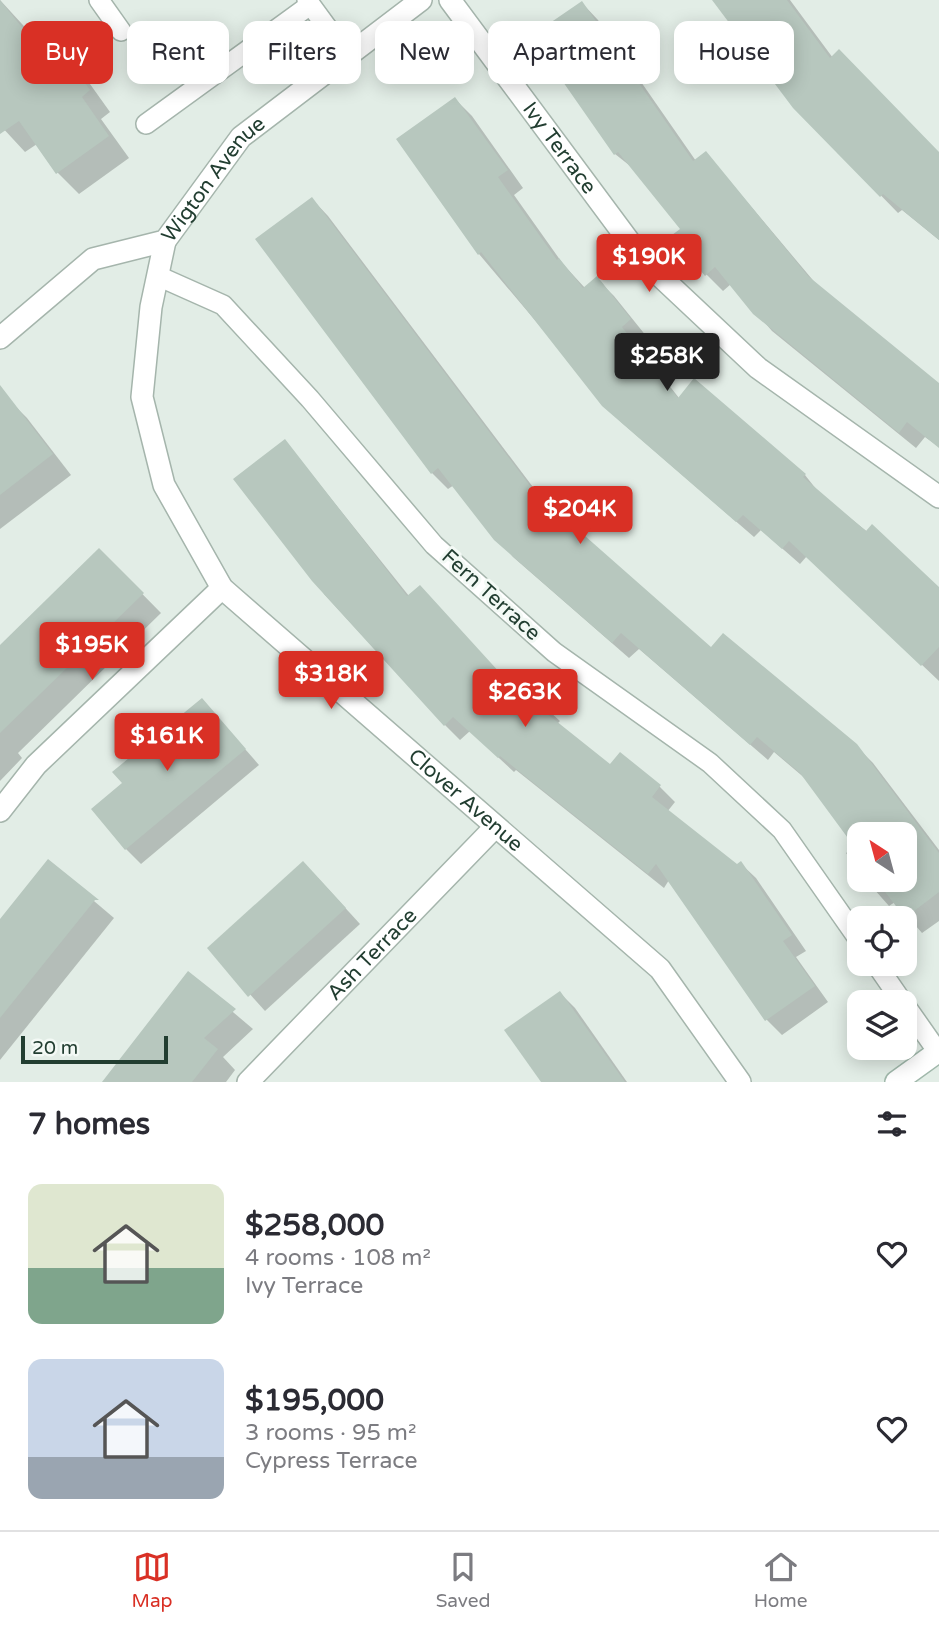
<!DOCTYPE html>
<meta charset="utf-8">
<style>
:root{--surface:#fff;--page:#f2f2f3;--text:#2b2b33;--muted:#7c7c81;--line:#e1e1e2;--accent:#d93025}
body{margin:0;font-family:"Varela Round",sans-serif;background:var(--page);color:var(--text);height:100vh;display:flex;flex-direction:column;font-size:26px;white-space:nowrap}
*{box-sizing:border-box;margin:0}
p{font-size:23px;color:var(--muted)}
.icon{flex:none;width:38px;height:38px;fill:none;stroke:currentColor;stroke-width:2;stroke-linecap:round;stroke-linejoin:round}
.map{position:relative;height:1082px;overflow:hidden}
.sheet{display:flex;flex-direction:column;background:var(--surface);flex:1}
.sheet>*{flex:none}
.banner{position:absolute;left:21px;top:21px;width:898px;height:63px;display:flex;gap:14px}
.needle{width:46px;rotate:324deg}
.tools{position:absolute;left:847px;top:822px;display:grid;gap:14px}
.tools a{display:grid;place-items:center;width:70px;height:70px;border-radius:14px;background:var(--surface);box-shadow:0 4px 18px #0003;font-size:35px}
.scale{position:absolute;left:21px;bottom:18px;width:147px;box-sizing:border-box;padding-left:7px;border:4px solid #223e31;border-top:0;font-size:19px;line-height:24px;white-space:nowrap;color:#223e31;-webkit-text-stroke:5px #f3f9f5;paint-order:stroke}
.price{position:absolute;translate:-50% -60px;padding:0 16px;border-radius:7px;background:var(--accent);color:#fff;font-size:23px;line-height:46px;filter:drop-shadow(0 2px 4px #0008)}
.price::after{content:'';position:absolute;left:50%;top:42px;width:21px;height:16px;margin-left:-10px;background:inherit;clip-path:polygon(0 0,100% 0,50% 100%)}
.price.current{background:#222;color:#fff}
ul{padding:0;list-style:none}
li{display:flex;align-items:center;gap:21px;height:175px;padding:0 28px}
li span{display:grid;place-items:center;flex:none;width:196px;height:140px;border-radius:14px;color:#555}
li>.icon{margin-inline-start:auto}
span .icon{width:84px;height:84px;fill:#fffc;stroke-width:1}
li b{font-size:30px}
h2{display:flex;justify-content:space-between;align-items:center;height:84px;padding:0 28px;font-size:30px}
.tag{padding:0 24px;border-radius:14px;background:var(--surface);box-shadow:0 4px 18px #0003;font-size:24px;line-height:63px}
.tag.current{background:var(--accent);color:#fff}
.menu{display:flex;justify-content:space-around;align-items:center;height:98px;border-top:2px solid var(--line);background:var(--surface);font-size:19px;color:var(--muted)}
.menu a{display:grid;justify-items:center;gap:4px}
.menu .current{color:var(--accent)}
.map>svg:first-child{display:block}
</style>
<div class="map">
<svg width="939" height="1082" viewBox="0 0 939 1082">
<rect width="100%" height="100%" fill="#e2ede6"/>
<g fill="#0003">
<polygon points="0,0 33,36 44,28 65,49 110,112 101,119 129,158 79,194 57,172 37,144 25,152 0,125"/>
<polygon points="715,0 790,0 833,58 939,154 939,240 902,210 898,213 795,107"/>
<polygon points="582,3 598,20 696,161 706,153 817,285 939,385 939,447 925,437 916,448 772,331 731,284 723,291 706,274 682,229 634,169 615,154"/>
<polygon points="455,99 472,116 523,188 514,195 563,264 585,288 597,279 614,296 647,337 637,345 679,398 695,381 805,475 820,494 939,589 939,681 807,556 800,564 761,530 754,537 621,422 479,254"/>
<polygon points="312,199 328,216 545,503 712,650 855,745 873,763 939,850 939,921 922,933 895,902 889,906 866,880 905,880 905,835 859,835 859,871 846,853 856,846 807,780 774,752 768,760 639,649 629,658 513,557 454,485 448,489 432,473"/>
<polygon points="8,399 27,418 71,475 0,529 0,405"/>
<polygon points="285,441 409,596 502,676 506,672 560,721 557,724 610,767 620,755 660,787 675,802 667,812 737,866 740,863 756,878 806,951 796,957 828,1002 782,1035 767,1020 669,880 664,888 516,770 514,772 470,731 460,740 445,725 324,594"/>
<polygon points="99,550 161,613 18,753 22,758 0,781 0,647"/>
<polygon points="202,700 259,765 141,864 126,849 124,783"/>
<polygon points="48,862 114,918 0,1060 0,922"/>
<polygon points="318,878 360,924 265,1011 209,948"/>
<polygon points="188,974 253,1029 223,1057 235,1070 226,1082 105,1082"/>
<polygon points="560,993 575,1008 627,1082 543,1082"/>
</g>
<g fill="#b7c7be">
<polygon points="0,0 29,36 44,25 90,90 82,97 109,136 56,174 19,121 0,134"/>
<polygon points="712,0 787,0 830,58 839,49 939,152 939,240 883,194 880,197 793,108"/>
<polygon points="582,1 693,161 706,151 808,276 939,383 939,448 907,422 899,433 753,314 715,267 705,276 672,235 680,229 618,152 614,155 531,36"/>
<polygon points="455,97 508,170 498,177 557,260 559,258 583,288 597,276 631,319 622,327 678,398 694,378 806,474 803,477 866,531 872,524 939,587 939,647 921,666 789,541 782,549 743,515 736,522 602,406 481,252 478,255 396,139"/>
<polygon points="312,197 534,491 711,647 723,633 857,744 939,853 939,892 905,918 876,880 905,880 905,835 859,835 859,859 850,847 853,845 800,773 757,737 750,745 621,633 612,643 494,540 438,468 431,474 255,239"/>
<polygon points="0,385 53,454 0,495"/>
<polygon points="285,439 407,596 420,585 501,674 506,669 546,704 541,709 610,764 620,752 661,785 652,797 737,864 741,861 792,935 783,941 815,986 765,1021 656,864 648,874 500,756 498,758 453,717 444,726 312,581 233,479"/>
<polygon points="99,548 144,593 0,733 0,645"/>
<polygon points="202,698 246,749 125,850 91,809 122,783 112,772"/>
<polygon points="48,859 99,900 95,900 0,1018 0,919"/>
<polygon points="303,861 346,908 248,997 207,948"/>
<polygon points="188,971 236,1009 204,1038 218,1049 192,1082 102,1082"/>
<polygon points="560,991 625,1082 541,1082 504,1030"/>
</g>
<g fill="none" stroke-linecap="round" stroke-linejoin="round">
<g stroke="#a5b5ac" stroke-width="22">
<g id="service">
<polyline points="99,0 121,31"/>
<polyline points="307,0 348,56"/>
<polyline points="146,124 310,5"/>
<polyline points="158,276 223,305 310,399 434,545 554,652 710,763 782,830 859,940"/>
<polyline points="876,964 903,1003"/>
<polyline points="905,1005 938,1052"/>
</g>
</g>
<g stroke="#a5b5ac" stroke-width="24">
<g id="minor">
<path id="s1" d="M450 0 643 260 758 368 939 497"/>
<path id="s2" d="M165 241 151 307 142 397 164 485 222 588 660 969 740 1082"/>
<path id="s3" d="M0 338 93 259 165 241 241 137 421 0"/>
<polyline points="0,811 36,765 222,588"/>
<path id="s4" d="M248 1082 495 827"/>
</g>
</g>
<g stroke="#a0b8ab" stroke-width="24">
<polyline id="secondary" points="896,1082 939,1051"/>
</g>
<use href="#service" stroke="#fff" stroke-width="19"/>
<use href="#minor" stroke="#fff" stroke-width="21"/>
<use href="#secondary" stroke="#fff" stroke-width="21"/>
</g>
<g text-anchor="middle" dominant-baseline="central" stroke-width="6" stroke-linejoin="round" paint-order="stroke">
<g font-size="21" fill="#223e31" stroke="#f3f9f5">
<text stroke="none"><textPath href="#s1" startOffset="184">Ivy Terrace</textPath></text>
<text stroke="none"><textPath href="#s3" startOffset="275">Wigton Avenue</textPath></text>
<text transform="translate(491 595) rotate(42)">Fern Terrace</text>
<text stroke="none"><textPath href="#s2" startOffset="690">Clover Avenue</textPath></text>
<text stroke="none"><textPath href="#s4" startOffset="178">Ash Terrace</textPath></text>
</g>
</g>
</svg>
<div class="tools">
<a><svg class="needle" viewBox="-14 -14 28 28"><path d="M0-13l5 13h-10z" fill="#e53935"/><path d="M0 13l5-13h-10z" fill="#7c7c81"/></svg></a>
<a><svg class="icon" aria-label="locate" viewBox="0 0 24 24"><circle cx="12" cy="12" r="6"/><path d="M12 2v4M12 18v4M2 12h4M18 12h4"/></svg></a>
<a><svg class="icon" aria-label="layers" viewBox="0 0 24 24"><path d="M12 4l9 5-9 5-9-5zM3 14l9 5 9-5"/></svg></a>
</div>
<div class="scale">20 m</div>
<b class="price" style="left:649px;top:294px">$190K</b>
<b class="price current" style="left:667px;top:393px">$258K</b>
<b class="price" style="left:580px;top:546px">$204K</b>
<b class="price" style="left:92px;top:682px">$195K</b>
<b class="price" style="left:331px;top:711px">$318K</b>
<b class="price" style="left:525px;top:729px">$263K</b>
<b class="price" style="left:167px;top:773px">$161K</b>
<div class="banner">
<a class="tag current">Buy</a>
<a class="tag">Rent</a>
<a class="tag">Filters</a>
<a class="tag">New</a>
<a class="tag">Apartment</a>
<a class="tag">House</a>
</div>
</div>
<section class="sheet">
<h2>7 homes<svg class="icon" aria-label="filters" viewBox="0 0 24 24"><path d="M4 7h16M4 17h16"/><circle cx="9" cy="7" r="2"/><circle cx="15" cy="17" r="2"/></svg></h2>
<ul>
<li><span style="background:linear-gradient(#dfe7d0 60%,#7fa58c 0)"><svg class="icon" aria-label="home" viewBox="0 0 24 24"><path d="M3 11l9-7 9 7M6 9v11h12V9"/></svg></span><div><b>$258,000</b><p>4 rooms · 108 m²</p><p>Ivy Terrace</p></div><svg class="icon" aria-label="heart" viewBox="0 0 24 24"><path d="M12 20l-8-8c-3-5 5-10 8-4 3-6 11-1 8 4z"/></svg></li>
<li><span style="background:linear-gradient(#c9d6e8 70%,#9aa5b1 0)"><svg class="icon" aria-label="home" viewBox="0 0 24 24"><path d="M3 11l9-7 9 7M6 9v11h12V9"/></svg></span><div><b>$195,000</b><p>3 rooms · 95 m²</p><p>Cypress Terrace</p></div><svg class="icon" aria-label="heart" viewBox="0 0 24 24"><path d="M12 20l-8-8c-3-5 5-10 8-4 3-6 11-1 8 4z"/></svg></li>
</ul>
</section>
<nav class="menu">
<a class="current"><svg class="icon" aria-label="map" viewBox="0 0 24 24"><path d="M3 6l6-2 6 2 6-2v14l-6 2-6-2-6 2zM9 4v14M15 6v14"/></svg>Map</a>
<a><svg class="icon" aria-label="saved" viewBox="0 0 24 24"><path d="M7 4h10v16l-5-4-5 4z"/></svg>Saved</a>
<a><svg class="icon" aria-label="home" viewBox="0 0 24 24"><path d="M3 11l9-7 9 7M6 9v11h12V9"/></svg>Home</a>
</nav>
